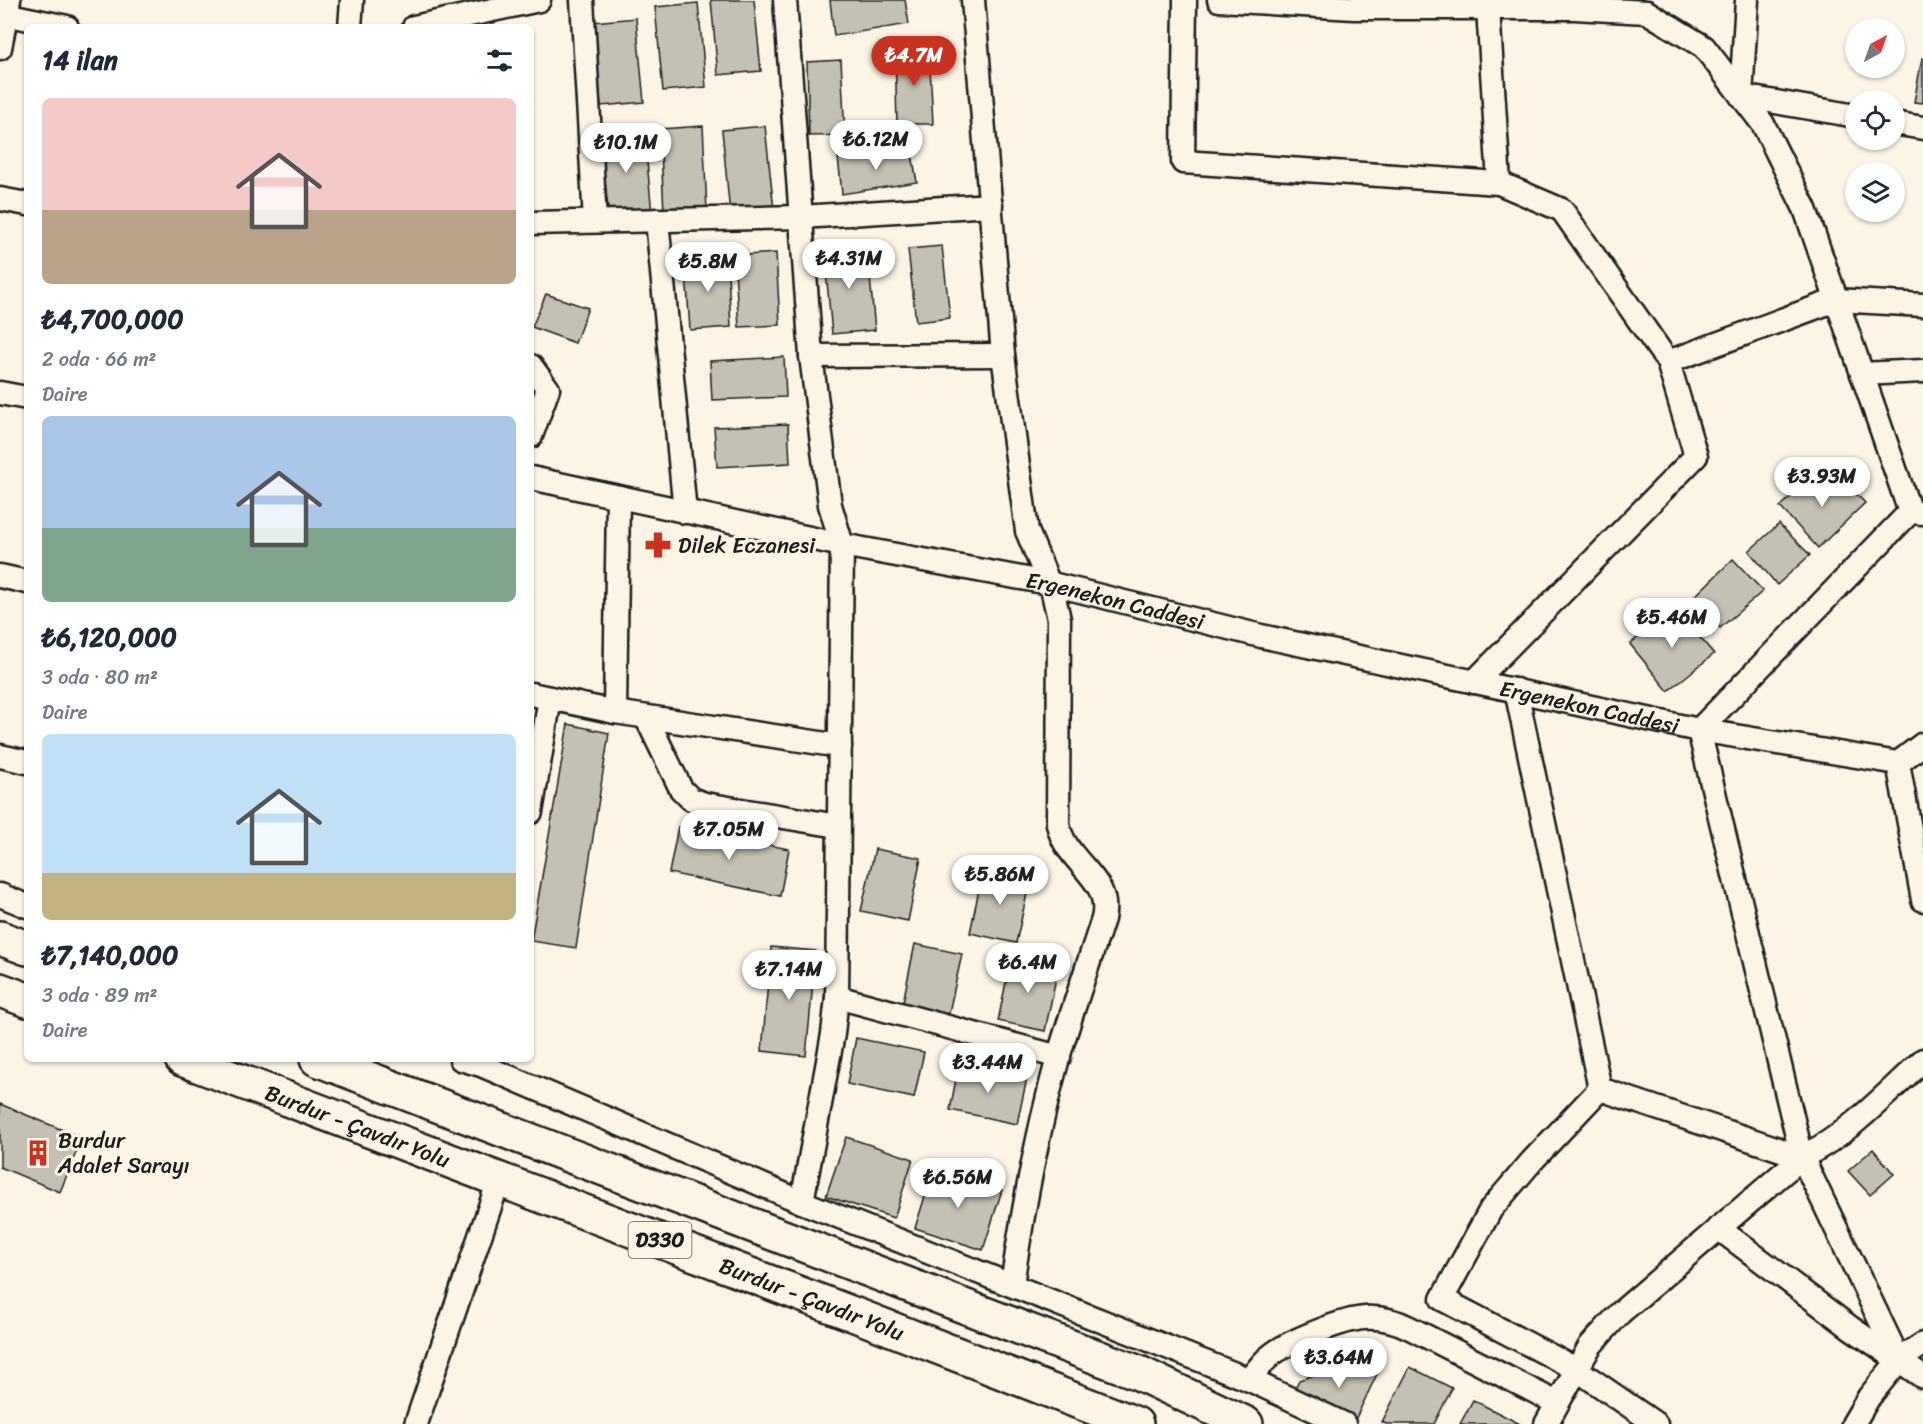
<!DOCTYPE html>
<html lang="tr">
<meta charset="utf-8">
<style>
:root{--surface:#fff;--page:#f2f2f3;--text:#1f2937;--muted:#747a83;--accent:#c8321e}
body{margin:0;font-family:Sriracha,sans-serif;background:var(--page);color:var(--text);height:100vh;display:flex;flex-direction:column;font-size:22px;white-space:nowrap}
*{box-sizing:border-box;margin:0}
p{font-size:20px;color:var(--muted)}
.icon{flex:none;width:33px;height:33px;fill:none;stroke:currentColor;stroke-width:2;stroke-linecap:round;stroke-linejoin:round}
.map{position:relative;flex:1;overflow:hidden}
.sheet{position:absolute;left:24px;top:24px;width:510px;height:1038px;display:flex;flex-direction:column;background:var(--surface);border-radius:9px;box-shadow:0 2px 4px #0004}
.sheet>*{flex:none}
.needle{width:39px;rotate:41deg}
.tools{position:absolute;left:1845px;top:18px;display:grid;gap:12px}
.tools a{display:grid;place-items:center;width:60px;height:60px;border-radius:50%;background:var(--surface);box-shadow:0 2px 4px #0004;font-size:30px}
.price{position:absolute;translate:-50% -51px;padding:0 14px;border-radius:21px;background:#fff;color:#222;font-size:20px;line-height:39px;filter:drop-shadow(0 2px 3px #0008)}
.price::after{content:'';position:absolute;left:50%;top:36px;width:18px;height:14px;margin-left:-9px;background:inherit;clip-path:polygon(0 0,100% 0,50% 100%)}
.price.active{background:var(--accent);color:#fff}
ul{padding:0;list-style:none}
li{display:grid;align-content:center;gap:12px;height:318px;padding:0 18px}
li span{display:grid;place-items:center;height:186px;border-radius:9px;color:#555}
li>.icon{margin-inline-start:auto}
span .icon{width:108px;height:108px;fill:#fffc;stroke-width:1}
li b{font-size:26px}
h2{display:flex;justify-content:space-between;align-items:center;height:72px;padding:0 18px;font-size:26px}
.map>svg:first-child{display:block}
</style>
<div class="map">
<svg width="1923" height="1424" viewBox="0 0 1923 1424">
<rect width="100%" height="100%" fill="#fcf5e5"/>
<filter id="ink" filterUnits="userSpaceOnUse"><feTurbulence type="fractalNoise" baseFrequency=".0167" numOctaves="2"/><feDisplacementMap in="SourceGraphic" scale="12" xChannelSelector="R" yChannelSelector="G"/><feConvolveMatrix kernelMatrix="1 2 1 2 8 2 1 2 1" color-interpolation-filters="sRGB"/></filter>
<g filter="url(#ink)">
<g fill="#c4c0b3" stroke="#1c1c1c" stroke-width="1.5">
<polygon points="711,0 754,0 761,71 718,75"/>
<polygon points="830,0 905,0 909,24 834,36"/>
<polygon points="698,3 706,87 663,91 655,7"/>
<polygon points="636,18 644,102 601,106 593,22"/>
<polygon points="929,48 933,124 897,124 895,50"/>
<polygon points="1922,58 1923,58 1923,103 1914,102"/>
<polygon points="841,60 845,135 809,136 807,62"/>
<polygon points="703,126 707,211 664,213 660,129"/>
<polygon points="765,126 774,210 730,214 722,130"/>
<polygon points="644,130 652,214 609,218 600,134"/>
<polygon points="911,149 917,182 842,194 838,157"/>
<polygon points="867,246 875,330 832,334 824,250"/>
<polygon points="942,246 950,318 916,322 908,249"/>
<polygon points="776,253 780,325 739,327 734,256"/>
<polygon points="727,256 731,327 690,330 685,258"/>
<polygon points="546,294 588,308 575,343 532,327"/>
<polygon points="784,357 786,397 712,400 710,361"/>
<polygon points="788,424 790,463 717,467 714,427"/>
<polygon points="1821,469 1840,489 1848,485 1865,503 1818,548 1780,507"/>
<polygon points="1779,524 1810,555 1777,585 1749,551"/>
<polygon points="1733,559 1763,591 1720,628 1692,599"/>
<polygon points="1674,607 1714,654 1668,691 1630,644"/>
<polygon points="568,724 609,733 576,948 531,941"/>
<polygon points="678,827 789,849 780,896 669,873"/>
<polygon points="875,849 921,858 908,921 861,911"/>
<polygon points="983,870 1030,880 1016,943 970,933"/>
<polygon points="915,944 962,954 948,1017 902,1007"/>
<polygon points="771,947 816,951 806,1056 762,1051"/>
<polygon points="1011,958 1058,968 1045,1031 998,1021"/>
<polygon points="856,1038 924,1052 914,1098 847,1084"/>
<polygon points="959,1064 1027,1078 1017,1124 950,1110"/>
<polygon points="0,1104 82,1138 60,1192 0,1167"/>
<polygon points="846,1137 913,1159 894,1218 826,1196"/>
<polygon points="1873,1149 1894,1174 1870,1195 1848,1171"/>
<polygon points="934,1168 1002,1190 983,1250 915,1228"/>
<polygon points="1362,1359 1372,1362 1380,1368 1353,1424 1291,1396 1299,1380"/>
<polygon points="1410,1367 1452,1388 1434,1424 1386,1424 1382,1422"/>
<polygon points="1473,1400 1520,1424 1460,1424"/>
</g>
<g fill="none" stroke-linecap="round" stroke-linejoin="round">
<g stroke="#1c1c1c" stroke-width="27">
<g id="minor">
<polyline points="582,0 595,221"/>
<polyline points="785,0 811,356 830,505 842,545 837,997 833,1034 802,1202"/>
<path d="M973 0 1003 355 1027 531 1053 593 1059 619 1058 824C1066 865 1113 877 1103 919 1088 965 1072 1011 1058 1058 1037 1133 1023 1209 1012 1285"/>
<polyline points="1185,0 1183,162 1499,183 1562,210 1668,362 1836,300 1923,305"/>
<polyline points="1219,0 1354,8 1574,8 1647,12 1704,47 1763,124 1805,209 1910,512"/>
<polyline points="1747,0 1741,96 1856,116"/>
<polyline points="1488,8 1499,183"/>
<polyline points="0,13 67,27"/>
<polyline points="350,27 352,0"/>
<polyline points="414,27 539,0"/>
<polyline points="0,48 9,0"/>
<polyline points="1894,123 1923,128"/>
<polyline points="0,199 27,204"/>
<polyline points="657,220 685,512"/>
<polyline points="531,223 801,217 991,205"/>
<polyline points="811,356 1003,355"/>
<polyline points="531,366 548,389 531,436"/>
<polyline points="1862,374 1923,371"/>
<polyline points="0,393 27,398"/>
<path id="s1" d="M531 478 842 545 1048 583 1261 636 1699 730 1898 763 1923 744"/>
<polyline points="0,576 27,582"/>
<polyline points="1474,682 1696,456 1668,362"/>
<polyline points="1516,690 1600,1089"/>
<polyline points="531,694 615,712 840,746"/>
<polyline points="615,712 618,497"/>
<polyline points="646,717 681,789 691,799 705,804 838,826"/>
<polyline points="1699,730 1802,1157 1899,1360 1923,1344"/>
<polyline points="1699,730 1910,512 1923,513"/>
<polyline points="0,756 27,762"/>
<polyline points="1898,763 1923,900"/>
<polyline points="531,812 550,698"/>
<polyline points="0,895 27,906"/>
<polyline points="837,997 1059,1057"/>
<polyline points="461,1059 481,1065 802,1202 1250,1380 1344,1424"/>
<polyline points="1718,1228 1851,1328 1923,1377"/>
<path d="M1250 1380C1257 1369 1264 1360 1274 1353 1292 1340 1344 1319 1365 1318 1381 1317 1396 1321 1410 1328L1557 1403"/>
<polyline points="416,1424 499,1180"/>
<path d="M1546 1424 1590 1346 1620 1313 1802 1157C1848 1135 1885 1095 1923 1060"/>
<polyline points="1656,1424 1576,1369 1442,1299 1491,1209 1532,1161 1600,1089 1802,1157"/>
<polyline points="1853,1424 1869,1397 1899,1360"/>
</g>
</g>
<g stroke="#1c1c1c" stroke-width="38">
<g id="highway">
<polyline points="0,938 27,948"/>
<polyline points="0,990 27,1000"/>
<path id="s2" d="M182 1059 866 1319 1136 1424"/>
<polyline points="317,1059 1139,1373 1246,1424"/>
</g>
</g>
<use href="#minor" stroke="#fcf5e5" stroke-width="22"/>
<use href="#highway" stroke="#fcf5e5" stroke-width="33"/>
</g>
</g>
<defs>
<g id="pharmacy-bare" transform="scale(2.07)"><path d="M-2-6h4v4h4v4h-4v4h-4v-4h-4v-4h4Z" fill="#c8321e" stroke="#fcf5e5" stroke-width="2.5" paint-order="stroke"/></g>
<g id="building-bare" transform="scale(2.07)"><path d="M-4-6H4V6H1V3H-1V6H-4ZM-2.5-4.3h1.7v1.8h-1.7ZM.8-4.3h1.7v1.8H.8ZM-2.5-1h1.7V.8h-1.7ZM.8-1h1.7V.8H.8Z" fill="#c8321e" stroke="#fcf5e5" stroke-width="2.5" paint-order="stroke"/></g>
</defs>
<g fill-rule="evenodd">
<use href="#pharmacy-bare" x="658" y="545"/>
<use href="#building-bare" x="38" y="1153"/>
</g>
<g text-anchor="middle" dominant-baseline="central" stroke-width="6" stroke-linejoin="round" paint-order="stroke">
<rect fill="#fcf5e5" stroke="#5f5d58" stroke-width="1.5" x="628.5" y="1222" width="63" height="36" rx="4.5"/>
<g font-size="21" font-weight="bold" fill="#1c1c1c">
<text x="660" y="1240">D330</text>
</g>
<g font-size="22" fill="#1c1c1c" stroke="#fcf5e5" text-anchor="start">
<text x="678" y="545">Dilek Eczanesi</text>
<text x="58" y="1140">Burdur<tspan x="58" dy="25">Adalet Sarayı</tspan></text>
</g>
<g font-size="22" fill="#1c1c1c" stroke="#fcf5e5">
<text stroke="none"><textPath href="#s1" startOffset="597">Ergenekon Caddesi</textPath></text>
<text stroke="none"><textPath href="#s1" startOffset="1083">Ergenekon Caddesi</textPath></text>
<text stroke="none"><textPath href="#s2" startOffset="188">Burdur - Çavdır Yolu</textPath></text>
<text stroke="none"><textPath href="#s2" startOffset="674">Burdur - Çavdır Yolu</textPath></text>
</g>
</g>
</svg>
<div class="tools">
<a><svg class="needle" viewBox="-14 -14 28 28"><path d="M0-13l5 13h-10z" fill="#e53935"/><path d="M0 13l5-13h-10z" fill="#747a83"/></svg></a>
<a><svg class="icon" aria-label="locate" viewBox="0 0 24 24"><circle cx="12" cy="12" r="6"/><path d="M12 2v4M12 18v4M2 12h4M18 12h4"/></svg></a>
<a><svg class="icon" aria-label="layers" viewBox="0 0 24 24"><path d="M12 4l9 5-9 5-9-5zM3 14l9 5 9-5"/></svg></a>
</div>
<b class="price active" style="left:914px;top:87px">₺4.7M</b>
<b class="price" style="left:876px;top:171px">₺6.12M</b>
<b class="price" style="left:626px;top:174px">₺10.1M</b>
<b class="price" style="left:849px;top:290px">₺4.31M</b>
<b class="price" style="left:708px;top:293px">₺5.8M</b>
<b class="price" style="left:1822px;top:508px">₺3.93M</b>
<b class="price" style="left:1672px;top:649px">₺5.46M</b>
<b class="price" style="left:729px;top:861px">₺7.05M</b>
<b class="price" style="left:1000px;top:906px">₺5.86M</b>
<b class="price" style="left:1028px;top:994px">₺6.4M</b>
<b class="price" style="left:789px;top:1001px">₺7.14M</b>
<b class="price" style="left:988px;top:1094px">₺3.44M</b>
<b class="price" style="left:958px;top:1209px">₺6.56M</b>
<b class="price" style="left:1339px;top:1389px">₺3.64M</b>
<section class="sheet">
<h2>14 ilan<svg class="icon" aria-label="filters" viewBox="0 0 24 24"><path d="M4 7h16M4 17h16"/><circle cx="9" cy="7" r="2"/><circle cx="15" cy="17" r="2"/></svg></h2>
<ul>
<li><span style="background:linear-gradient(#f6c9c9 60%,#b9a48a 0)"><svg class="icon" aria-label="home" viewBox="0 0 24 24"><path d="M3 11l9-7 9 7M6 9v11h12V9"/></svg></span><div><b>₺4,700,000</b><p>2 oda · 66 m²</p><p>Daire</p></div></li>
<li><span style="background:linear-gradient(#a9c7e8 60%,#7fa58c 0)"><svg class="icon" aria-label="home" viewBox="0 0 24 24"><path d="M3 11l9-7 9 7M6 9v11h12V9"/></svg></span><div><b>₺6,120,000</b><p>3 oda · 80 m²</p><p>Daire</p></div></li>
<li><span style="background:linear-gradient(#bfe0f5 75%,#c2b280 0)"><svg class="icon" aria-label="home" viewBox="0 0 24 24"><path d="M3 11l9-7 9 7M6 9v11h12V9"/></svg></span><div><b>₺7,140,000</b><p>3 oda · 89 m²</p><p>Daire</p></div></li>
</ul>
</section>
</div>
